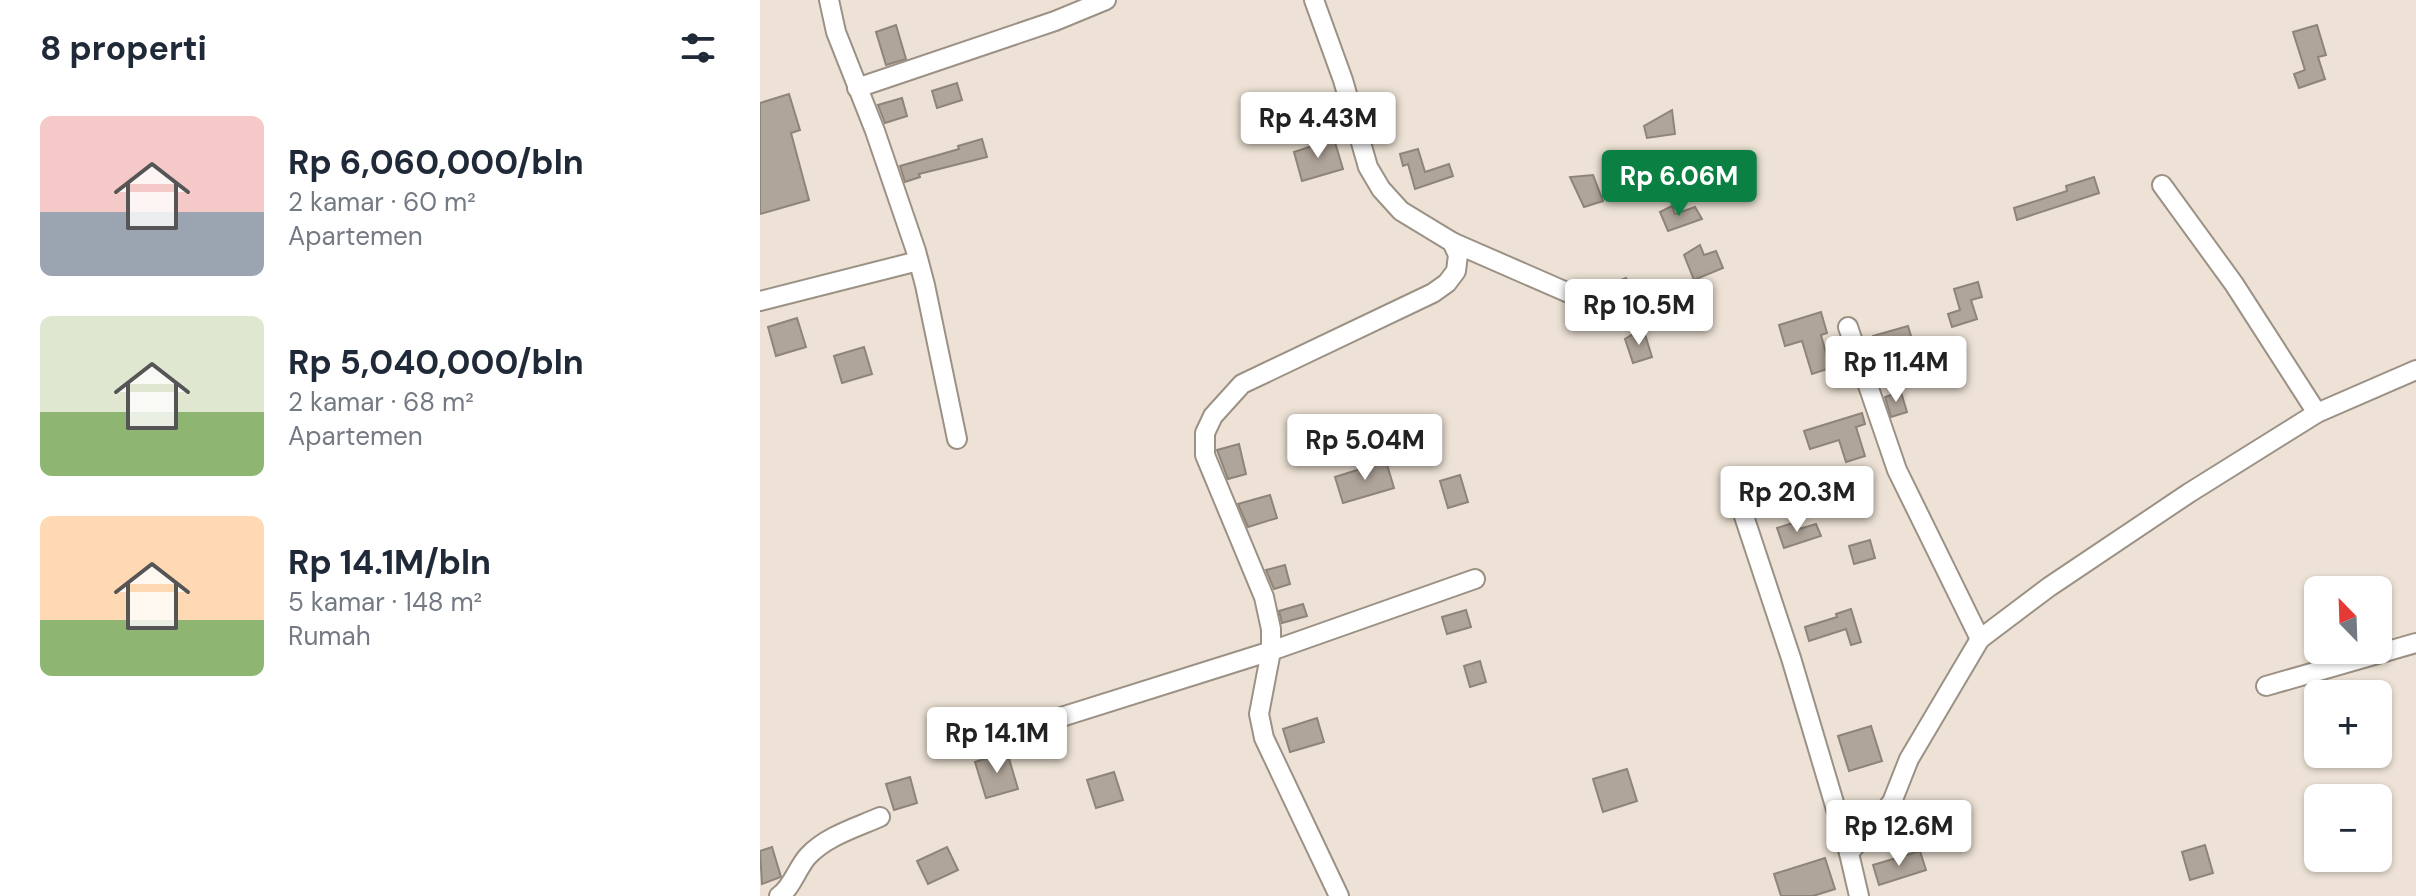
<!DOCTYPE html>
<html lang="id">
<meta charset="utf-8">
<style>
:root{--surface:#fff;--page:#f6f6f7;--text:#1f2937;--muted:#747a83;--accent:#0b8043}
body{margin:0;font-family:"DM Sans",sans-serif;background:var(--page);color:var(--text);height:100vh;display:flex;flex-direction:column;font-size:30px;white-space:nowrap}
*{box-sizing:border-box;margin:0}
p{font-size:26px;color:var(--muted)}
.icon{flex:none;width:44px;height:44px;fill:none;stroke:currentColor;stroke-width:2;stroke-linecap:round;stroke-linejoin:round}
.map{position:relative;flex:1;overflow:hidden}
.drawer{display:flex;flex-direction:column;background:var(--surface);width:760px}
.drawer>*{flex:none}
.needle{width:52px;rotate:337deg}
.buttons{position:absolute;left:1544px;top:576px;display:grid;gap:16px}
.buttons a{display:grid;place-items:center;width:88px;height:88px;border-radius:12px;background:var(--surface);box-shadow:0 2px 6px #0004;font-size:40px}
.price{position:absolute;translate:-50% -68px;padding:0 18px;border-radius:8px;background:#fff;color:#222;font-size:26px;line-height:52px;filter:drop-shadow(0 2px 4px #0008)}
.price::after{content:'';position:absolute;left:50%;top:48px;width:24px;height:18px;margin-left:-12px;background:inherit;clip-path:polygon(0 0,100% 0,50% 100%)}
.price.on{background:var(--accent);color:#fff}
ul{padding:0;list-style:none}
li{display:flex;align-items:center;gap:24px;height:200px;padding:0 40px}
li span{display:grid;place-items:center;flex:none;width:224px;height:160px;border-radius:12px;color:#555}
li>.icon{margin-inline-start:auto}
span .icon{width:96px;height:96px;fill:#fffc;stroke-width:1}
li b{font-size:34px}
h2{display:flex;justify-content:space-between;align-items:center;height:96px;padding:0 40px;font-size:34px}
main{display:flex;flex:1;min-height:0}
.map>svg:first-child{display:block}
</style>
<main>
<section class="drawer">
<h2>8 properti<svg class="icon" aria-label="filters" viewBox="0 0 24 24"><path d="M4 7h16M4 17h16"/><circle cx="9" cy="7" r="2"/><circle cx="15" cy="17" r="2"/></svg></h2>
<ul>
<li><span style="background:linear-gradient(#f6c9c9 60%,#9aa5b1 0)"><svg class="icon" aria-label="home" viewBox="0 0 24 24"><path d="M3 11l9-7 9 7M6 9v11h12V9"/></svg></span><div><b>Rp 6,060,000/bln</b><p>2 kamar · 60 m²</p><p>Apartemen</p></div></li>
<li><span style="background:linear-gradient(#dfe7d0 60%,#8fb573 0)"><svg class="icon" aria-label="home" viewBox="0 0 24 24"><path d="M3 11l9-7 9 7M6 9v11h12V9"/></svg></span><div><b>Rp 5,040,000/bln</b><p>2 kamar · 68 m²</p><p>Apartemen</p></div></li>
<li><span style="background:linear-gradient(#ffd9b3 65%,#8fb573 0)"><svg class="icon" aria-label="home" viewBox="0 0 24 24"><path d="M3 11l9-7 9 7M6 9v11h12V9"/></svg></span><div><b>Rp 14.1M/bln</b><p>5 kamar · 148 m²</p><p>Rumah</p></div></li>
</ul>
</section>
<div class="map">
<svg width="1656" height="896" viewBox="0 0 1656 896">
<rect width="100%" height="100%" fill="#ede2d5"/>
<g fill="#b0a59a" stroke="#8f8479" stroke-width="2">
<polygon points="136,25 146,59 126,65 116,32"/>
<polygon points="1557,25 1566,55 1558,57 1565,79 1539,88 1534,74 1545,70 1533,32"/>
<polygon points="197,83 202,100 177,108 172,91"/>
<polygon points="29,94 40,130 31,133 49,200 0,214 0,103"/>
<polygon points="142,98 147,116 125,123 118,105"/>
<polygon points="912,110 915,134 887,138 884,126"/>
<polygon points="222,139 227,157 159,174 160,177 145,182 140,166 199,149 198,146"/>
<polygon points="574,139 583,169 542,181 534,152"/>
<polygon points="658,149 665,172 689,164 693,176 655,189 648,164 643,166 640,154"/>
<polygon points="833,175 843,201 824,207 810,177"/>
<polygon points="1334,177 1339,193 1257,220 1254,208 1307,191 1306,186"/>
<polygon points="912,206 915,214 935,207 942,219 908,231 900,212"/>
<polygon points="940,245 944,255 956,251 963,268 934,280 924,255"/>
<polygon points="866,278 874,295 848,306 840,288"/>
<polygon points="1218,282 1222,297 1211,300 1217,319 1192,327 1188,314 1200,310 1194,289"/>
<polygon points="1061,312 1067,333 1061,335 1070,368 1052,374 1042,341 1025,346 1019,325"/>
<polygon points="37,318 46,347 16,356 8,327"/>
<polygon points="1148,326 1154,346 1120,357 1113,336"/>
<polygon points="883,328 892,357 873,363 865,339"/>
<polygon points="104,347 112,374 82,383 74,356"/>
<polygon points="1141,392 1147,412 1131,417 1125,397"/>
<polygon points="1102,413 1105,424 1096,427 1105,456 1086,462 1079,440 1050,449 1044,431"/>
<polygon points="479,444 486,474 468,479 457,450"/>
<polygon points="626,461 634,488 583,503 575,477"/>
<polygon points="700,475 708,502 688,508 680,481"/>
<polygon points="510,495 517,518 488,527 478,504"/>
<polygon points="1036,522 1039,529 1056,524 1061,536 1024,548 1017,528"/>
<polygon points="1110,540 1115,558 1094,564 1089,546"/>
<polygon points="525,565 530,584 514,589 506,570"/>
<polygon points="543,604 547,616 522,623 519,611"/>
<polygon points="1091,609 1101,642 1091,645 1086,629 1049,641 1045,627 1077,617 1076,614"/>
<polygon points="706,610 711,627 687,634 682,617"/>
<polygon points="720,661 726,682 710,687 704,666"/>
<polygon points="557,718 564,742 530,752 523,729"/>
<polygon points="1111,726 1122,761 1089,771 1078,736"/>
<polygon points="247,752 258,789 226,798 215,762"/>
<polygon points="867,769 877,801 843,812 833,779"/>
<polygon points="354,772 363,800 336,808 327,780"/>
<polygon points="150,777 157,803 134,810 126,784"/>
<polygon points="1445,845 1453,873 1430,880 1422,852"/>
<polygon points="12,847 21,877 2,884 0,851"/>
<polygon points="187,847 198,870 168,884 157,861"/>
<polygon points="1160,851 1166,870 1119,885 1113,865"/>
<polygon points="1065,858 1075,889 1053,896 1021,896 1014,874"/>
</g>
<g fill="none" stroke-linecap="round" stroke-linejoin="round">
<g stroke="#9b9185" stroke-width="22">
<g id="minor">
<polyline points="69,0 76,32 115,131 156,251 165,285 197,439"/>
<polyline points="554,0 583,80 608,167 621,189 641,211 692,242 698,255 696,271 687,283 673,293 482,384 453,416 445,433 445,455 504,597 511,629 511,651 499,714 504,738 579,896"/>
<polyline points="97,88 295,21 346,0"/>
<polyline points="1402,185 1474,284 1557,413 1656,370"/>
<polyline points="692,242 834,304"/>
<polyline points="0,301 158,261"/>
<polyline points="1088,327 1137,470 1220,639"/>
<polyline points="972,480 1031,658 1089,853"/>
<polyline points="1506,686 1656,643"/>
<polyline points="206,747 511,651 715,579"/>
<path d="M19 896C32 888 37 868 48 856 67 836 95 828 120 817"/>
<polyline points="1099,896 1089,853 1132,802 1149,759 1220,639 1289,587 1429,493 1557,413"/>
</g>
</g>
<use href="#minor" stroke="#fff" stroke-width="18"/>
</g>
</svg>
<div class="buttons">
<a><svg class="needle" viewBox="-14 -14 28 28"><path d="M0-13l5 13h-10z" fill="#e53935"/><path d="M0 13l5-13h-10z" fill="#747a83"/></svg></a>
<a>+</a>
<a>−</a>
</div>
<b class="price" style="left:558px;top:160px">Rp 4.43M</b>
<b class="price on" style="left:919px;top:218px">Rp 6.06M</b>
<b class="price" style="left:879px;top:347px">Rp 10.5M</b>
<b class="price" style="left:1136px;top:404px">Rp 11.4M</b>
<b class="price" style="left:605px;top:482px">Rp 5.04M</b>
<b class="price" style="left:1037px;top:534px">Rp 20.3M</b>
<b class="price" style="left:237px;top:775px">Rp 14.1M</b>
<b class="price" style="left:1139px;top:868px">Rp 12.6M</b>
</div>
</main>
